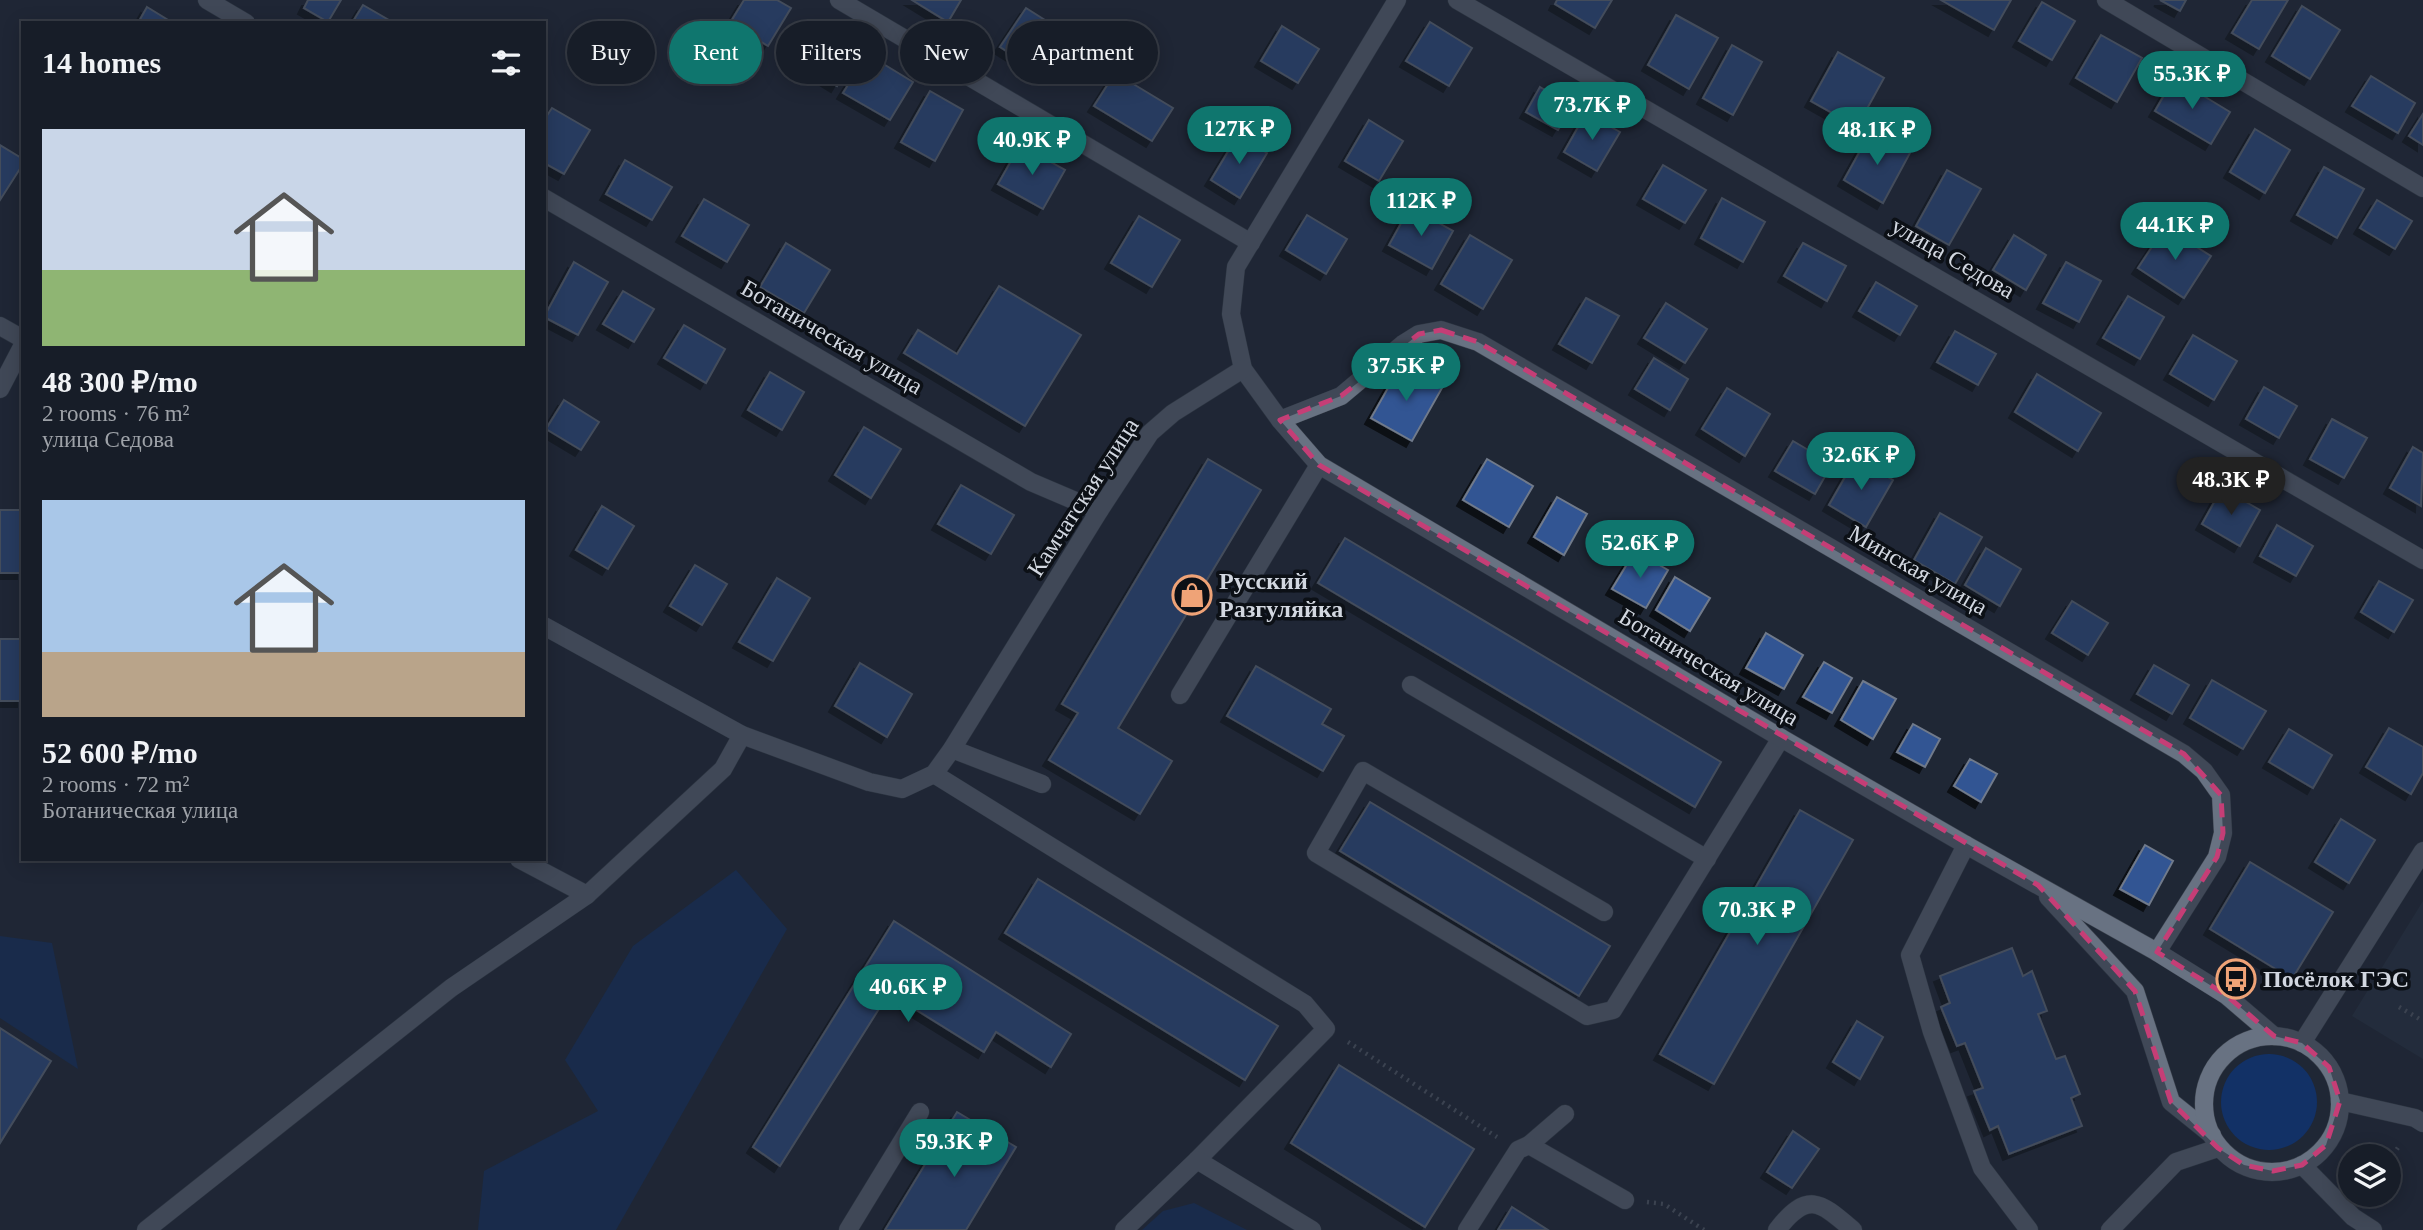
<!DOCTYPE html>
<meta charset="utf-8">
<style>
:root{--surface:#171d28;--page:#202630;--text:#f1f3f6;--muted:#9ea2a8;--line:#363b45;--accent:#0f766e}
body{margin:0;font-family:Georgia,serif;background:var(--page);color:var(--text);height:100vh;display:flex;flex-direction:column;font-size:26px;white-space:nowrap}
*{box-sizing:border-box;margin:0}
p{font-size:23px;color:var(--muted)}
.icon{flex:none;width:38px;height:38px;fill:none;stroke:currentColor;stroke-width:2;stroke-linecap:round;stroke-linejoin:round}
.map{position:relative;flex:1;overflow:hidden}
.details{position:absolute;left:21px;top:21px;width:525px;height:840px;display:flex;flex-direction:column;background:var(--surface);border-radius:0px;box-shadow:0 4px 18px #0003,0 0 0 2px var(--line)}
.details>*{flex:none}
.guide{position:absolute;left:567px;top:21px;width:665px;height:63px;display:flex;gap:14px}
.tools{position:absolute;left:2338px;top:1144px;display:grid;gap:14px}
.tools a{display:grid;place-items:center;width:63px;height:63px;border-radius:50%;background:var(--surface);box-shadow:0 4px 18px #0003,0 0 0 2px var(--line);font-size:35px}
.price{position:absolute;translate:-50% -60px;padding:0 16px;border-radius:24px;background:var(--accent);color:#fff;font-size:23px;line-height:46px;filter:drop-shadow(0 2px 4px #0008)}
.price::after{content:'';position:absolute;left:50%;top:42px;width:21px;height:16px;margin-left:-10px;background:inherit;clip-path:polygon(0 0,100% 0,50% 100%)}
.price.current{background:#222;color:#fff}
ul{padding:0;list-style:none}
li{display:grid;align-content:center;gap:14px;height:371px;padding:0 21px}
li span{display:grid;place-items:center;height:217px;border-radius:0px;color:#555}
li>.icon{margin-inline-start:auto}
span .icon{width:126px;height:126px;fill:#fffc;stroke-width:1}
li b{font-size:30px}
h2{display:flex;justify-content:space-between;align-items:center;height:84px;padding:0 21px;font-size:30px}
.chip{padding:0 24px;border-radius:32px;background:var(--surface);box-shadow:0 4px 18px #0003,0 0 0 2px var(--line);font-size:24px;line-height:63px}
.chip.current{background:var(--accent);color:#fff}
.map>svg:first-child{display:block}
</style>
<div class="map">
<svg width="2423" height="1230" viewBox="0 0 2423 1230">
<defs>
<filter id="shadow"><feDropShadow dx="-6" dy="6" stdDeviation="0" flood-color="#0009"/></filter>
</defs>
<rect width="100%" height="100%" fill="#1f2735"/>
<polygon fill="#293445" points="2423,901 2423,1059 2352,1016"/>
<g fill="#123166">
<polygon points="736,870 787,929 616,1230 478,1230 484,1171 598,1111 565,1060 633,946"/>
<polygon points="0,936 52,943 78,1069 0,1018"/>
<circle cx="2269" cy="1102" r="48"/>
<polygon points="1194,1203 1247,1230 1142,1230 1163,1211"/>
</g>
<g fill="#305493" stroke="#707a8b" stroke-width="2" filter="url(#shadow)">
<polygon points="308,0 341,0 328,22 304,8"/>
<polygon points="744,0 777,0 791,8 768,46 730,23"/>
<polygon points="912,0 961,0 948,22"/>
<polygon points="1557,0 1612,0 1595,28 1555,4"/>
<polygon points="1941,0 2011,0 1994,30"/>
<polygon points="2160,0 2186,0 2180,11"/>
<polygon points="2252,0 2288,0 2259,49 2232,33"/>
<polygon points="2042,2 2075,21 2052,60 2019,41"/>
<polygon points="363,5 394,23 352,23"/>
<polygon points="2302,6 2340,30 2310,79 2272,56"/>
<polygon points="147,7 173,23 138,23"/>
<polygon points="1026,8 1056,27 1030,66 1000,47"/>
<polygon points="1676,15 1718,38 1689,89 1648,65"/>
<polygon points="1430,22 1472,48 1449,86 1406,61"/>
<polygon points="814,24 858,51 837,86 793,59"/>
<polygon points="1282,26 1319,49 1298,83 1261,61"/>
<polygon points="2101,35 2142,58 2117,102 2076,78"/>
<polygon points="1732,45 1762,62 1733,115 1703,98"/>
<polygon points="1838,52 1884,78 1857,127 1811,101"/>
<polygon points="867,54 913,82 890,120 843,93"/>
<polygon points="1115,73 1173,108 1152,141 1094,106"/>
<polygon points="2371,76 2415,103 2398,133 2352,106"/>
<polygon points="2174,78 2230,112 2211,144 2155,111"/>
<polygon points="1540,87 1572,106 1558,130 1526,112"/>
<polygon points="930,91 963,110 935,161 901,142"/>
<polygon points="552,108 590,130 564,174 544,163 544,120"/>
<polygon points="1586,113 1620,132 1597,171 1564,152"/>
<polygon points="2423,114 2423,145 2409,136"/>
<polygon points="1369,120 1403,141 1379,181 1345,161"/>
<polygon points="2255,129 2290,150 2265,193 2230,172"/>
<polygon points="1871,131 1910,153 1883,203 1844,180"/>
<polygon points="1238,135 1267,153 1240,198 1211,180"/>
<polygon points="0,145 23,159 23,164 0,200"/>
<polygon points="1020,145 1065,170 1043,209 998,184"/>
<polygon points="625,160 672,187 652,220 606,194"/>
<polygon points="1663,165 1706,190 1685,223 1643,199"/>
<polygon points="2324,167 2364,189 2337,238 2297,215"/>
<polygon points="1947,170 1981,189 1949,245 1916,226"/>
<polygon points="1722,198 1765,222 1743,262 1701,238"/>
<polygon points="704,199 749,225 727,262 682,236"/>
<polygon points="2377,200 2412,221 2395,249 2360,228"/>
<polygon points="1410,207 1453,231 1432,269 1389,245"/>
<polygon points="1307,215 1347,239 1326,274 1286,250"/>
<polygon points="1139,216 1180,240 1152,287 1111,263"/>
<polygon points="2165,227 2211,256 2184,298 2138,268"/>
<polygon points="1470,235 1512,260 1483,309 1441,284"/>
<polygon points="2014,235 2046,255 2026,290 1993,270"/>
<polygon points="786,243 830,270 804,313 760,287"/>
<polygon points="1803,243 1846,266 1827,301 1784,276"/>
<polygon points="574,262 608,282 578,335 544,317"/>
<polygon points="2066,262 2101,281 2079,322 2043,303"/>
<polygon points="1876,282 1917,306 1900,335 1859,311"/>
<polygon points="999,286 1081,335 1025,426 904,353 918,330 957,354"/>
<polygon points="623,291 654,309 634,342 603,324"/>
<polygon points="2128,296 2164,317 2140,359 2103,338"/>
<polygon points="1586,298 1619,316 1592,363 1559,344"/>
<polygon points="1666,303 1707,329 1685,363 1644,338"/>
<polygon points="684,325 725,349 706,383 664,358"/>
<polygon points="1955,331 1996,354 1978,385 1937,362"/>
<polygon points="2193,335 2237,361 2214,400 2170,374"/>
<polygon points="1654,358 1688,379 1670,410 1635,389"/>
<polygon points="1401,365 1442,388 1412,441 1371,418"/>
<polygon points="770,372 804,392 782,430 748,410"/>
<polygon points="2037,374 2101,413 2078,451 2015,412"/>
<polygon points="2264,387 2297,406 2279,438 2246,419"/>
<polygon points="1727,388 1770,414 1745,456 1702,429"/>
<polygon points="564,400 599,422 581,450 546,429"/>
<polygon points="2332,419 2367,438 2344,478 2310,459"/>
<polygon points="864,427 901,449 871,498 835,475"/>
<polygon points="1793,441 1832,464 1815,494 1775,471"/>
<polygon points="2413,447 2423,453 2421,506 2390,488"/>
<polygon points="1856,458 1893,480 1866,527 1829,505"/>
<polygon points="1208,459 1261,490 1118,728 1172,761 1140,814 1049,760 1078,713 1062,704"/>
<polygon points="1487,459 1533,486 1509,527 1463,500"/>
<polygon points="961,485 1014,515 991,554 938,524"/>
<polygon points="2222,488 2260,510 2240,546 2202,524"/>
<polygon points="1557,497 1587,514 1564,555 1534,537"/>
<polygon points="602,506 634,526 608,569 576,550"/>
<rect x="0" y="510" width="23" height="63"/>
<polygon points="1940,513 1982,537 1955,584 1914,560"/>
<polygon points="2277,525 2313,546 2296,576 2260,556"/>
<polygon points="1345,538 1721,762 1695,807 1318,583"/>
<polygon points="1986,548 2021,569 2000,606 1965,585"/>
<polygon points="1635,551 1668,570 1646,608 1612,589"/>
<polygon points="695,565 727,584 702,625 670,606"/>
<polygon points="1675,577 1710,598 1690,631 1656,610"/>
<polygon points="777,578 810,598 773,661 739,642"/>
<polygon points="2379,581 2413,600 2394,632 2361,612"/>
<polygon points="2072,601 2108,623 2088,655 2052,633"/>
<polygon points="1766,633 1803,655 1784,689 1746,668"/>
<rect x="0" y="639" width="23" height="62"/>
<polygon points="1824,662 1852,678 1832,713 1803,697"/>
<polygon points="860,663 912,694 887,737 835,706"/>
<polygon points="2154,665 2189,685 2172,714 2137,694"/>
<polygon points="1256,666 1331,709 1322,724 1344,736 1323,771 1227,716"/>
<polygon points="2212,680 2266,711 2243,749 2190,718"/>
<polygon points="1863,681 1896,699 1873,739 1841,720"/>
<polygon points="1913,724 1940,739 1925,767 1897,752"/>
<polygon points="2389,728 2423,747 2423,773 2411,794 2366,767"/>
<polygon points="2289,729 2332,755 2313,788 2269,762"/>
<polygon points="1970,759 1997,774 1981,802 1954,786"/>
<polygon points="1370,802 1610,946 1579,996 1340,851"/>
<polygon points="1800,810 1853,840 1714,1084 1660,1054"/>
<polygon points="2341,819 2375,840 2349,883 2315,862"/>
<polygon points="2145,845 2173,861 2149,905 2120,889"/>
<polygon points="2250,862 2333,912 2292,979 2210,929"/>
<polygon points="1038,879 1278,1026 1245,1080 1005,933"/>
<polygon points="894,921 1071,1034 1051,1067 996,1032 984,1052 889,993 780,1166 753,1147"/>
<polygon points="2012,948 2023,976 2032,971 2047,1011 2038,1014 2056,1059 2065,1056 2080,1094 2071,1098 2082,1126 2009,1154 1998,1126 1990,1130 1974,1091 1983,1088 1965,1043 1957,1046 1941,1007 1950,1003 1940,976"/>
<polygon points="1857,1021 1883,1037 1860,1079 1833,1062"/>
<polygon points="0,1028 51,1061 0,1143"/>
<polygon points="1339,1065 1474,1149 1425,1227 1291,1143"/>
<polygon points="957,1112 1016,1147 966,1230 885,1230"/>
<polygon points="1793,1131 1819,1149 1792,1188 1767,1172"/>
<polygon points="1512,1207 1548,1230 1498,1230"/>
</g>
<g fill="none" stroke-linecap="round" stroke-linejoin="round">
<g stroke="#3d444f" stroke-width="19">
<g id="lane">
<polyline points="1411,685 1707,859"/>
<polyline points="1180,695 1319,465"/>
<polyline points="952,749 1042,784"/>
<polyline points="934,774 1305,1004 1326,1029 1197,1160"/>
<polyline points="1966,845 1910,955 1932,1032 1982,1168 2029,1230"/>
<polyline points="519,859 587,895 723,769 742,735"/>
<polyline points="1604,912 1363,771 1316,853 1587,1016 1613,1010 1781,738"/>
<polyline points="1529,1145 1565,1114"/>
<polyline points="146,1230 451,988 587,895"/>
<polyline points="848,1230 920,1112"/>
<polyline points="1467,1230 1518,1150 1529,1145 1625,1200"/>
<path d="M1777 1230C1808 1190 1820 1202 1853 1230"/>
</g>
</g>
<g stroke="#3d444f" stroke-width="19">
<g id="street">
<polyline points="207,0 246,23"/>
<polyline points="839,0 1251,243"/>
<polyline points="1397,0 1236,267 1231,314 1243,369 1280,420 1319,465 1781,738 1966,845 2157,952 2226,995 2274,1036"/>
<polyline points="1457,0 2423,560"/>
<polyline points="2106,0 2423,188"/>
<polyline points="544,198 1031,482 1099,511"/>
<polyline points="0,326 23,339"/>
<polyline points="0,389 23,345"/>
<polyline points="1280,420 1341,396 1403,344 1419,334 1441,330 1478,342 2184,754 2204,771 2221,795 2223,833 2217,857 2157,952"/>
<polyline points="544,626 742,735 869,782 902,789 934,774 952,749 1099,511 1150,433 1173,413 1243,369"/>
<polyline points="2048,897 2135,991 2171,1102 2212,1135"/>
<circle cx="2272" cy="1104" r="68"/>
<polyline points="2302,1043 2423,851"/>
<polyline points="1124,1230 1197,1160 1312,1230"/>
<polyline points="2110,1230 2176,1162 2218,1148"/>
</g>
</g>
<g stroke="#3d444f" stroke-width="19">
<g id="secondary">
<polyline points="2340,1101 2415,1118 2423,1123"/>
<polyline points="2302,1165 2353,1217 2373,1230"/>
</g>
</g>
<g stroke="#5e6572" stroke-width="4.5" stroke-dasharray="2 5" stroke-linecap="butt">
<polyline points="2399,1007 2423,1021"/>
<polyline points="1348,1042 1497,1137"/>
<polyline points="2389,1161 2399,1146"/>
<polyline points="1647,1202 1664,1204 1704,1230"/>
</g>
<use href="#lane" stroke="#687282" stroke-width="18"/>
<use href="#street" stroke="#687282" stroke-width="18"/>
<use href="#secondary" stroke="#687282" stroke-width="18"/>
</g>
<path d="M0 0H2423V1230H0ZM1441 330 1478 342 2184 754 2221 795 2223 833 2217 857 2157 952 2226 995 2274 1036 2302 1043 2329 1067 2340 1101 2326 1145 2302 1165 2273 1171 2244 1165 2218 1148 2171 1102 2135 991 2038 885 1319 465 1280 420 1341 396 1419 334Z" fill="#1f2735" fill-opacity=".55" fill-rule="evenodd"/>
<path fill="none" stroke="#c53e76" stroke-width="5" stroke-dasharray="14 9" stroke-linejoin="round" d="M1441 330 1478 342 2184 754 2221 795 2223 833 2217 857 2157 952 2226 995 2274 1036 2302 1043 2329 1067 2340 1101 2326 1145 2302 1165 2273 1171 2244 1165 2218 1148 2171 1102 2135 991 2038 885 1319 465 1280 420 1341 396 1419 334Z"/>
<defs>
<g id="shop-ring" transform="scale(2.0125)"><circle r="9.5" fill="#0c1016" stroke="#efa377" stroke-width="1.5"/><path d="M-5-2.5h2.3a2.7 3.5 0 0 1 5.4 0H5L5.5 6h-11ZM-1.5-2.5h3a1.5 2.3 0 0 0-3 0Z" fill="#efa377"/></g>
<g id="bus-ring" transform="scale(2.0125)"><circle r="9.5" fill="#0c1016" stroke="#efa377" stroke-width="1.5"/><path d="M-5-6H5V4H4V6H2V4H-2V6H-4V4H-5ZM-3.5-4V0h7V-4ZM-3.5 1.2v1.5H-2V1.2ZM2 1.2v1.5H3.5V1.2Z" fill="#efa377"/></g>
</defs>
<g fill-rule="evenodd">
<use href="#shop-ring" x="1192" y="595"/>
<use href="#bus-ring" x="2236" y="979"/>
</g>
<g text-anchor="middle" dominant-baseline="central" stroke-width="7" stroke-linejoin="round" paint-order="stroke">
<g font-size="24" fill="#d2d7e0" stroke="#0c1016">
<text transform="translate(1953 258) rotate(30)">улица Седова</text>
<text transform="translate(832 337) rotate(30)">Ботаническая улица</text>
<text transform="translate(1083 497) rotate(-57)">Камчатская улица</text>
<text transform="translate(1918 570) rotate(30)">Минская улица</text>
<text transform="translate(1709 667) rotate(31)">Ботаническая улица</text>
</g>
<g font-size="24" font-weight="bold" fill="#d2d7e0" stroke="#0c1016" text-anchor="start">
<text x="1219" y="581">Русский<tspan x="1219" dy="28">Разгуляйка</tspan></text>
<text x="2263" y="979">Посёлок ГЭС</text>
</g>
</g>
</svg>
<div class="tools">
<a><svg class="icon" aria-label="layers" viewBox="0 0 24 24"><path d="M12 4l9 5-9 5-9-5zM3 14l9 5 9-5"/></svg></a>
</div>
<b class="price" style="left:2192px;top:111px">55.3K ₽</b>
<b class="price" style="left:1592px;top:142px">73.7K ₽</b>
<b class="price" style="left:1239px;top:166px">127K ₽</b>
<b class="price" style="left:1877px;top:167px">48.1K ₽</b>
<b class="price" style="left:1032px;top:177px">40.9K ₽</b>
<b class="price" style="left:1421px;top:238px">112K ₽</b>
<b class="price" style="left:2175px;top:262px">44.1K ₽</b>
<b class="price" style="left:1406px;top:403px">37.5K ₽</b>
<b class="price" style="left:1861px;top:492px">32.6K ₽</b>
<b class="price current" style="left:2231px;top:517px">48.3K ₽</b>
<b class="price" style="left:1640px;top:580px">52.6K ₽</b>
<b class="price" style="left:1757px;top:947px">70.3K ₽</b>
<b class="price" style="left:908px;top:1024px">40.6K ₽</b>
<b class="price" style="left:954px;top:1179px">59.3K ₽</b>
<div class="guide">
<a class="chip">Buy</a>
<a class="chip current">Rent</a>
<a class="chip">Filters</a>
<a class="chip">New</a>
<a class="chip">Apartment</a>
</div>
<section class="details">
<h2>14 homes<svg class="icon" aria-label="filters" viewBox="0 0 24 24"><path d="M4 7h16M4 17h16"/><circle cx="9" cy="7" r="2"/><circle cx="15" cy="17" r="2"/></svg></h2>
<ul>
<li><span style="background:linear-gradient(#c9d6e8 65%,#8fb573 0)"><svg class="icon" aria-label="home" viewBox="0 0 24 24"><path d="M3 11l9-7 9 7M6 9v11h12V9"/></svg></span><div><b>48 300 ₽/mo</b><p>2 rooms · 76 m²</p><p>улица Седова</p></div></li>
<li><span style="background:linear-gradient(#a9c7e8 70%,#b9a48a 0)"><svg class="icon" aria-label="home" viewBox="0 0 24 24"><path d="M3 11l9-7 9 7M6 9v11h12V9"/></svg></span><div><b>52 600 ₽/mo</b><p>2 rooms · 72 m²</p><p>Ботаническая улица</p></div></li>
</ul>
</section>
</div>
